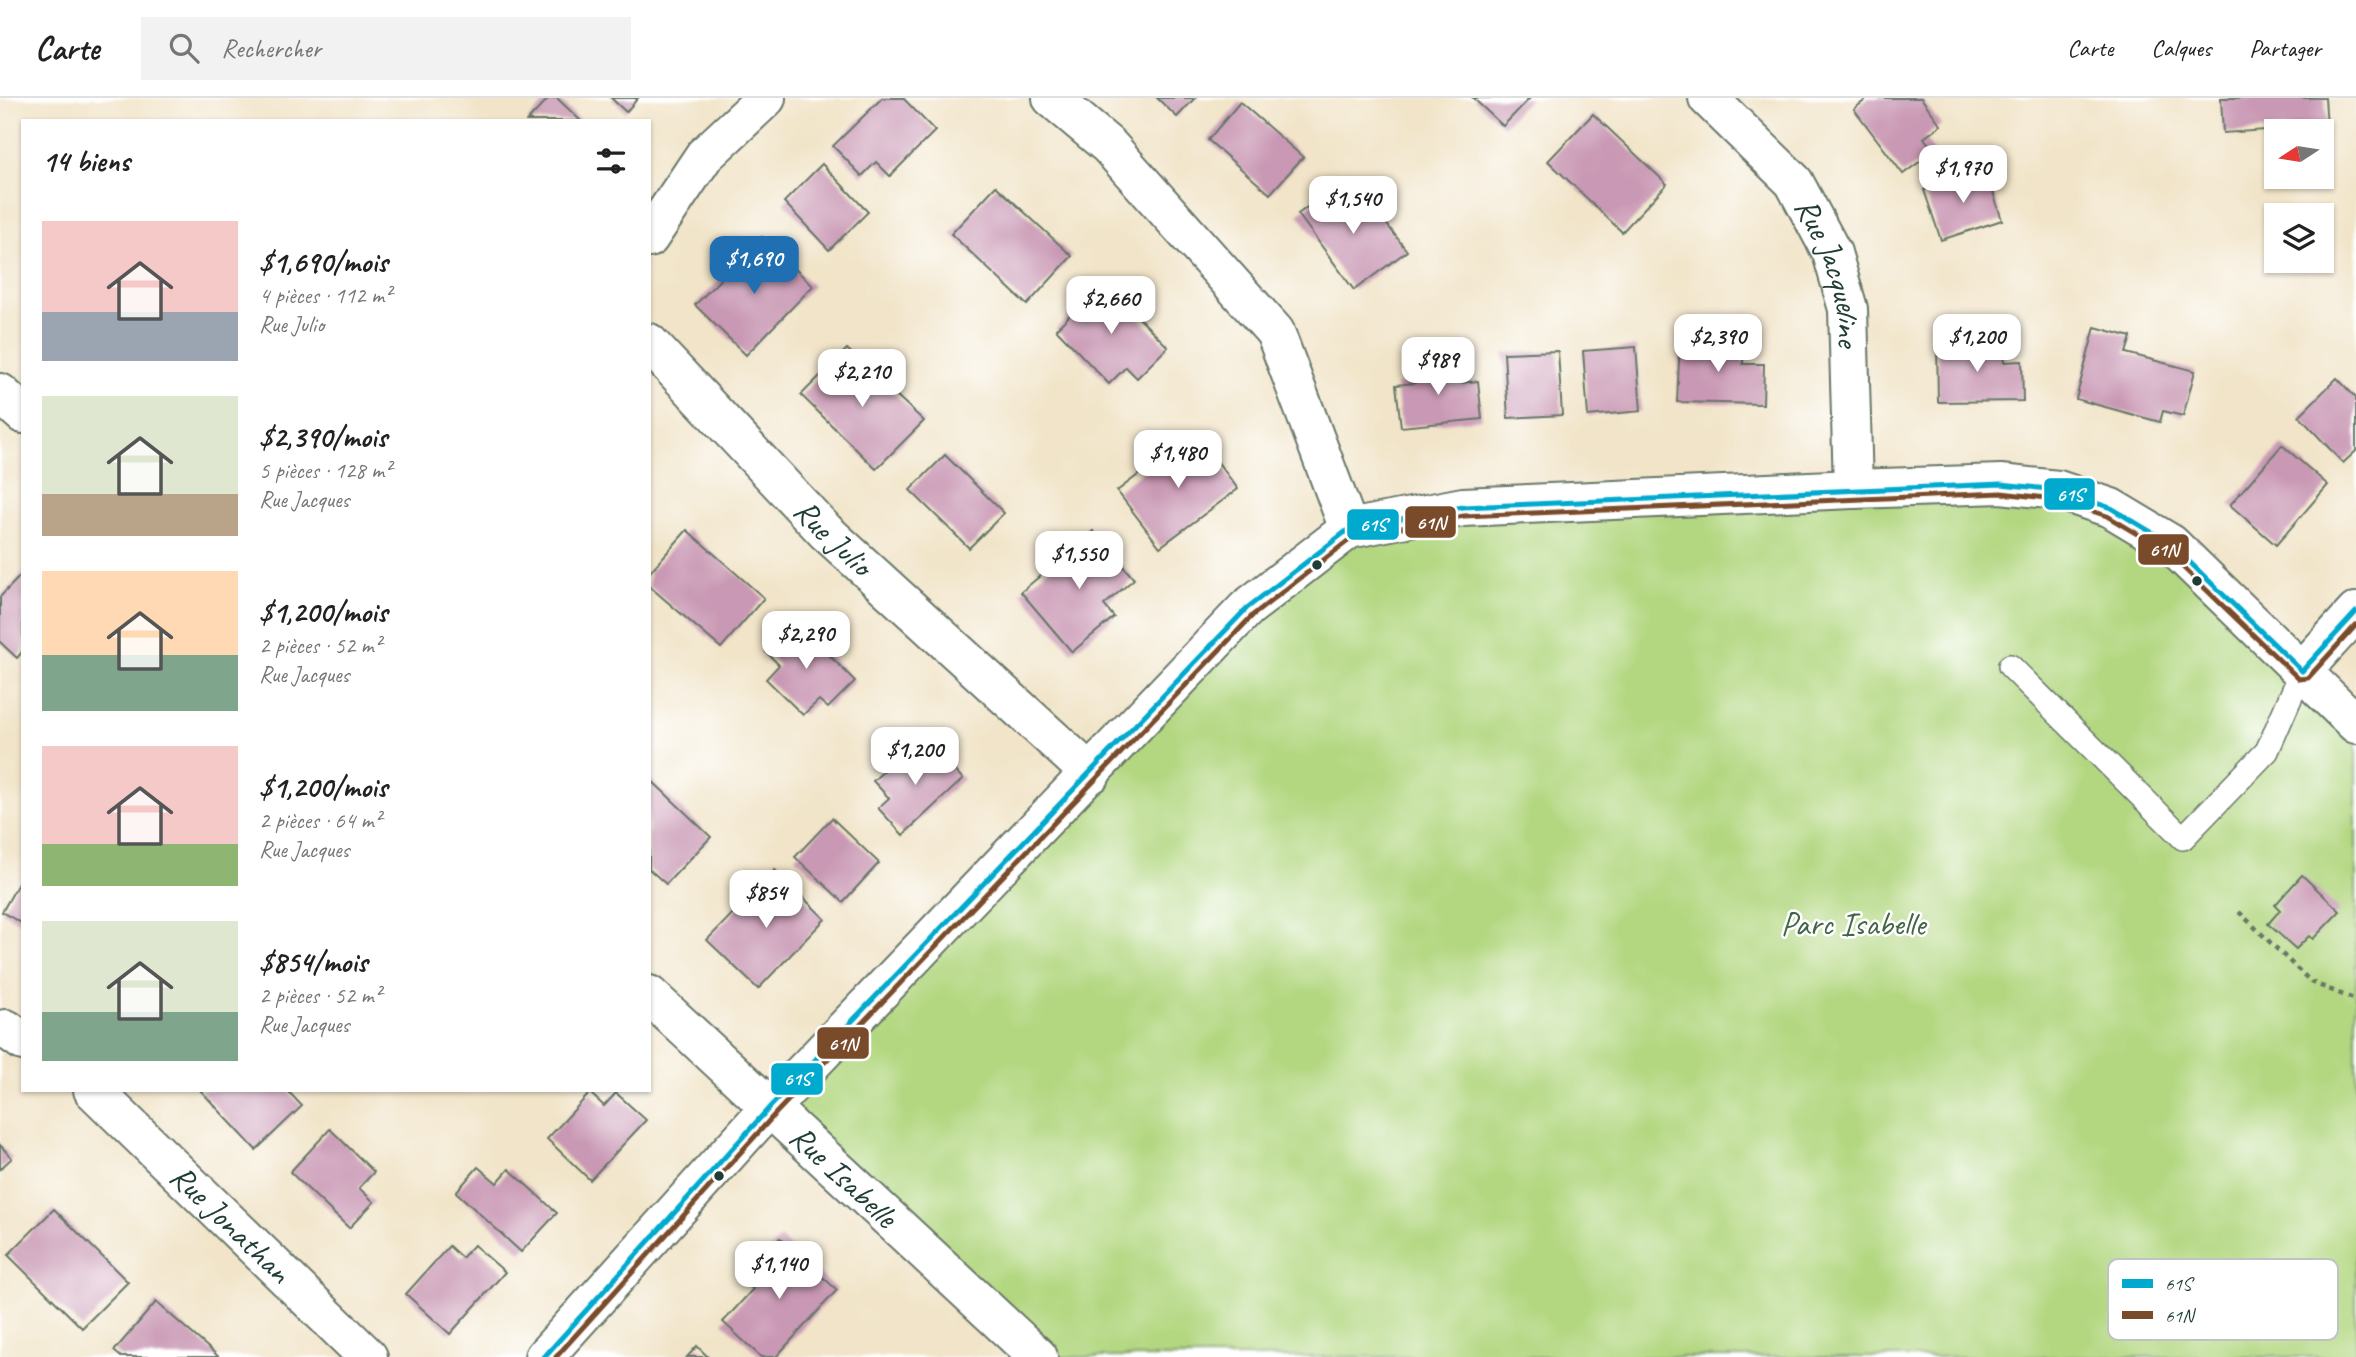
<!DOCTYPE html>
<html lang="fr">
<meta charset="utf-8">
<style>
:root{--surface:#fff;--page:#f2f2f2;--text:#222;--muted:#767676;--line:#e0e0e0;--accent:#1f6fb2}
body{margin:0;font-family:Caveat,sans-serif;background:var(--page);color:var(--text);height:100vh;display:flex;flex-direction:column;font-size:26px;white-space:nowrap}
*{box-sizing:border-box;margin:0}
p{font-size:23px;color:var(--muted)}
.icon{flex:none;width:38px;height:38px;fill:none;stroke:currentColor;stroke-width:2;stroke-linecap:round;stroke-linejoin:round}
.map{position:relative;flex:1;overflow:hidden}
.sheet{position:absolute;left:21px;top:21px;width:630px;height:973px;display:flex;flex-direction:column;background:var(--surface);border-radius:0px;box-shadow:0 2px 5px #0004}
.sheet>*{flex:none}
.needle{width:46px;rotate:258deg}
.tools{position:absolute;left:2264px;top:21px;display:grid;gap:14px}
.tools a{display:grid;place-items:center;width:70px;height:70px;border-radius:0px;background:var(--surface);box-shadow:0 2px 5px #0004;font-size:35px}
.price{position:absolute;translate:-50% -60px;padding:0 16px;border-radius:14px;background:#fff;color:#222;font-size:23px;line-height:46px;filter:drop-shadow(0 2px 4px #0008)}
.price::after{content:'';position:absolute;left:50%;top:42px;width:21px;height:16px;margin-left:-10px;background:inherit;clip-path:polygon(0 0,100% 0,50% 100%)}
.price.current{background:var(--accent);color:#fff}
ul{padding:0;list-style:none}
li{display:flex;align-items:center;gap:21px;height:175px;padding:0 21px}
li span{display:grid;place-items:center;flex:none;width:196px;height:140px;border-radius:0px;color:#555}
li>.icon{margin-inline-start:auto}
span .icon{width:84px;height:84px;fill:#fffc;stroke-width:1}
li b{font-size:30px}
h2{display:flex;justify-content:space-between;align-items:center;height:84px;padding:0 21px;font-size:30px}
header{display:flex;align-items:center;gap:42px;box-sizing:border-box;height:98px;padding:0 35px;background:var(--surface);border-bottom:2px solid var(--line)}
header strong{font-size:33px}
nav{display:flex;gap:38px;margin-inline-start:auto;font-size:24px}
.search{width:490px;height:63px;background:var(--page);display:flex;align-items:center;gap:18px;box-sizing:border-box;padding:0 24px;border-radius:0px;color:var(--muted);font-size:26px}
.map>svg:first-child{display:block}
</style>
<header>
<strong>Carte</strong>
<div class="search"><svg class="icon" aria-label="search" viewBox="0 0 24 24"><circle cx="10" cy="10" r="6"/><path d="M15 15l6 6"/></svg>Rechercher</div>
<nav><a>Carte</a><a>Calques</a><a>Partager</a></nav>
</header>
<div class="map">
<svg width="2356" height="1259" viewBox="0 0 2356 1259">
<rect width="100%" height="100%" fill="#fff"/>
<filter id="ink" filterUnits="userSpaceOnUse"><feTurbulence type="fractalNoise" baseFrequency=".0143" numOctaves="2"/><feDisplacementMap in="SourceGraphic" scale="14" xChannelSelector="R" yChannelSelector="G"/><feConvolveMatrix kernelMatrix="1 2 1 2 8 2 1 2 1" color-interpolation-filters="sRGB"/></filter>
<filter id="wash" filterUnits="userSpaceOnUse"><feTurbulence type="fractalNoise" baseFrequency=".00686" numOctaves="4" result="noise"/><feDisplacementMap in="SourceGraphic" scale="28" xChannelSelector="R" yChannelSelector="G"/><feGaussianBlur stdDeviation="1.57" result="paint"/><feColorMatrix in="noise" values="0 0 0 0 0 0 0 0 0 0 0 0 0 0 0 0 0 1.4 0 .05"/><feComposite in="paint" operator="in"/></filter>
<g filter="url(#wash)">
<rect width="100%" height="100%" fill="#f1e4c8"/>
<polygon fill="#b2d780" stroke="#688a5a" stroke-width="2" points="1853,391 2111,410 2356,619 2356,1259 1038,1259 770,1009 1349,431"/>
<g id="blocks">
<g fill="#c998b4">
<polygon points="549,0 557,0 581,23 527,23"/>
<polygon points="611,0 638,0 626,14"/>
<polygon points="882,0 903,0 935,33 890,78 876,64 862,78 833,48"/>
<polygon points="1157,0 1195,0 1177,19"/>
<polygon points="1473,0 1530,0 1503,28"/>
<polygon points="1868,0 1921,0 1941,27 1924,40 1934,53 1903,76 1854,11"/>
<polygon points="2221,0 2325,0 2327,28 2223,35"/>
<polygon points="1240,4 1303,59 1270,96 1208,42"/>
<polygon points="1593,16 1667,86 1622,134 1548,63"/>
<polygon points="822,66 868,114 829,152 784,104"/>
<polygon points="1986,72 2002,122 1941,142 1924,92"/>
<polygon points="996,88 1072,158 1027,207 951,136"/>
<polygon points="1332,91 1343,105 1361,92 1407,153 1354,192 1298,116"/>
<polygon points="762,139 813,188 746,257 695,207"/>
<polygon points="1103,184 1168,249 1137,280 1126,269 1109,286 1056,231"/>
<polygon points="2095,229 2131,239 2126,255 2195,273 2183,318 2163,313 2160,324 2076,301"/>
<polygon points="1680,243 1744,245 1743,266 1764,266 1763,306 1677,304"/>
<polygon points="2003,244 2004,264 2022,263 2023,303 1938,304 1937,245"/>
<polygon points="1636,249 1641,313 1588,318 1583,253"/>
<polygon points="847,251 924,323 876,371 801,297"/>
<polygon points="1558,253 1562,317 1508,320 1504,255"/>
<polygon points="1459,263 1461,285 1478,283 1482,321 1401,329 1396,287 1415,285 1413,268"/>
<polygon points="2337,280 2356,300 2356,353 2343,365 2299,318"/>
<polygon points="1195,334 1238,391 1160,449 1117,393"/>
<polygon points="2282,347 2328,387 2276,447 2230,407"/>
<polygon points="945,357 1004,415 969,450 910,392"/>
<polygon points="687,432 764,500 721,550 649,488 649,475"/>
<polygon points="1093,433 1134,481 1104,507 1114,519 1072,554 1021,494"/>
<polygon points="23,475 23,553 17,560 0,544 0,499"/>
<polygon points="796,524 855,583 828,610 819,602 803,617 766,581 779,567 766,554"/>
<polygon points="908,650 920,663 934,650 963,681 903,737 878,710 889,700 873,683"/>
<polygon points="649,680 711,739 666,786 649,771"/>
<polygon points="832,720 879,765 843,804 795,759"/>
<polygon points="775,772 825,821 758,891 707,842"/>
<polygon points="23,777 23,826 2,814"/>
<polygon points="2302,777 2340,813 2313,841 2309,838 2296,851 2268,826 2280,812 2275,807"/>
<polygon points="200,992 287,992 302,1008 256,1052"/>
<polygon points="590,995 604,1008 616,995 646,1022 590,1082 547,1041"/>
<polygon points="330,1031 374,1074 359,1090 374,1104 349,1130 290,1074"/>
<polygon points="0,1047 12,1060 0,1071"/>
<polygon points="478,1069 497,1085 509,1071 557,1115 521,1154 456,1094"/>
<polygon points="54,1111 128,1184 82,1230 8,1157"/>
<polygon points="780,1140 837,1192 776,1259 761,1259 723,1224 753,1191 742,1182"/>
<polygon points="474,1147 505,1174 450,1236 406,1196 449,1148 462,1160"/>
<polygon points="156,1204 219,1259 121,1259 114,1253"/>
<polygon points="697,1248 708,1259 687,1259"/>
</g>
</g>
</g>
<g filter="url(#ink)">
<use href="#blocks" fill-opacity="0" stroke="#687768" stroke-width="2"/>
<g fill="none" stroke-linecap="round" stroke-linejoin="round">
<g stroke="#687768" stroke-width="26">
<polyline id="service" points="2010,568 2183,740 2267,653 2302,573"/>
</g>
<g stroke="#687768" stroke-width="42">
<g id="minor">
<polyline points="1052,0 1109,48 1275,234 1349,431"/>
<path id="s1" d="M1708 0 1794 84 1832 155 1848 211 1853 391"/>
<polyline points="649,140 704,58 766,0"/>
<path id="s2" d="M649 245 826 434 1091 676"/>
<polyline points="0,295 23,316"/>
<polyline points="2302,573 2356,514"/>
<path id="s3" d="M649 897 1038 1259"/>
<polyline points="0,932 6,931 23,943"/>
<path id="s4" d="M93 992 368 1259"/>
<polyline points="544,1259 770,1009 1247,510 1349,431 1463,409 1853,391 2001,386 2058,392 2111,410 2171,446 2356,626"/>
</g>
</g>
<polyline stroke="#687768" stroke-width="4.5" stroke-dasharray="5 5" stroke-linecap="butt" points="2239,814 2311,884 2356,902"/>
<use href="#service" stroke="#fff" stroke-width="23"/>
<use href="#minor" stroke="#fff" stroke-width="38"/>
<g stroke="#fff" stroke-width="10">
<polyline id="bus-1" points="544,1259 770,1009 1247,510 1349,431 1463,409 2001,386 2058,392 2111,410 2171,446 2302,573 2356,514"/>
</g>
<g stroke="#fff" stroke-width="10">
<polyline id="bus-2" points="556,1259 776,1015 1253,517 1353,439 1464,418 2001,395 2056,401 2107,418 2166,453 2299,581 2308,580 2356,527"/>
</g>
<use href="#bus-1" stroke="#00a9ce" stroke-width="5"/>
<use href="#bus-2" stroke="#7a4b2a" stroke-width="5"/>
</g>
</g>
<g fill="#1f3d34" stroke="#fff" stroke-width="2.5">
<circle cx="1317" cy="467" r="6"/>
<circle cx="2197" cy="483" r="6"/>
<circle cx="719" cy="1078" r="6"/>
</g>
<g text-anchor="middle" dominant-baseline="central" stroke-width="5" stroke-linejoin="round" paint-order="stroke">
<g font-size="33" fill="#1f3d34" stroke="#fff">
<text stroke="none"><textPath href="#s1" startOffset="219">Rue Jacqueline</textPath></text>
<text stroke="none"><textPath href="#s2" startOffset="268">Rue Julio</textPath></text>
<text stroke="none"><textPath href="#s3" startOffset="266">Rue Isabelle</textPath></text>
<text stroke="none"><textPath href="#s4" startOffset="192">Rue Jonathan</textPath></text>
</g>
<g font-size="33" fill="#446447" stroke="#fff">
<text x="1853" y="826">Parc Isabelle</text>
</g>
</g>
<rect x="2108" y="1161" width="230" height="81" rx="10" fill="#fff" stroke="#bcc5c2" stroke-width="2"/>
<rect x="2122" y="1181" width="31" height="9" fill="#00a9ce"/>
<rect x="2122" y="1213" width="31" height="8" fill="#7a4b2a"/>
<g font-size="19" fill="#1f3d34">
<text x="2165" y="1192">61S</text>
<text x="2165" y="1224">61N</text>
</g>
<g stroke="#fff" stroke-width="2.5">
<rect x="2043" y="379" width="53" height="34" rx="7" fill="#00a9ce"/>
<rect x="1404" y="407" width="53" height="34" rx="7" fill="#7a4b2a"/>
<rect x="1346" y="410" width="54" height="33" rx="7" fill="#00a9ce"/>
<rect x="2137" y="435" width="53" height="33" rx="7" fill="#7a4b2a"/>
<rect x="816" y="928" width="54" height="34" rx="7" fill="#7a4b2a"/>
<rect x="770" y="964" width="54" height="34" rx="7" fill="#00a9ce"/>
</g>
<g font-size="19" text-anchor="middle" font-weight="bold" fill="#fff">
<text x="2070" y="403">61S</text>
<text x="1431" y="431">61N</text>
<text x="1373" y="433">61S</text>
<text x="2164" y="458">61N</text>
<text x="843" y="952">61N</text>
<text x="797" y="987">61S</text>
</g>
</svg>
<div class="tools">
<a><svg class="needle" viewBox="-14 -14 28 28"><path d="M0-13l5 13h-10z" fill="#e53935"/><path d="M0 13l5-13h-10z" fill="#767676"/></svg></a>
<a><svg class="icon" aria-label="layers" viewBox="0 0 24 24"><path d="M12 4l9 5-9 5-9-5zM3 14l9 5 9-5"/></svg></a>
</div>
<b class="price" style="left:1963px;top:107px">$1,970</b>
<b class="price" style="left:1353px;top:138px">$1,540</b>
<b class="price current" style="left:754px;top:198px">$1,690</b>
<b class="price" style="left:1111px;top:238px">$2,660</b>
<b class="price" style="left:1718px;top:276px">$2,390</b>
<b class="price" style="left:1977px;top:276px">$1,200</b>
<b class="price" style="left:1438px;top:299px">$989</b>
<b class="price" style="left:862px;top:311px">$2,210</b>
<b class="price" style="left:1178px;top:392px">$1,480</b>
<b class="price" style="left:1079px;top:493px">$1,550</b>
<b class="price" style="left:806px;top:573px">$2,290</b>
<b class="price" style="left:915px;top:689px">$1,200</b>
<b class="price" style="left:766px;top:832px">$854</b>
<b class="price" style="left:779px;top:1203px">$1,140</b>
<section class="sheet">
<h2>14 biens<svg class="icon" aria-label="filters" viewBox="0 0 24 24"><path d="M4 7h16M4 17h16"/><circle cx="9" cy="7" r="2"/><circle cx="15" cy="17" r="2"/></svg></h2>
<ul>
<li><span style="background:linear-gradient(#f6c9c9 65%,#9aa5b1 0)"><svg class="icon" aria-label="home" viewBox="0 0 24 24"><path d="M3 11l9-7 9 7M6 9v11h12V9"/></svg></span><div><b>$1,690/mois</b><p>4 pièces · 112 m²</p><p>Rue Julio</p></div></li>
<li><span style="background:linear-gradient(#dfe7d0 70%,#b9a48a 0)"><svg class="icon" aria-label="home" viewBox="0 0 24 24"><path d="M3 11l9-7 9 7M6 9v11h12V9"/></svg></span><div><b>$2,390/mois</b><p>5 pièces · 128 m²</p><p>Rue Jacques</p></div></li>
<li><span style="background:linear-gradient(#ffd9b3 60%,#7fa58c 0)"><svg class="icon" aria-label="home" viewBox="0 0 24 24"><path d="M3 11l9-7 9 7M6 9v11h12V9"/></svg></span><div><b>$1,200/mois</b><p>2 pièces · 52 m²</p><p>Rue Jacques</p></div></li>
<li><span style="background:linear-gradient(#f6c9c9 70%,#8fb573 0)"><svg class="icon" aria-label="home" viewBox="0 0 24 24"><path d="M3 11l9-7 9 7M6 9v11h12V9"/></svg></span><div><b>$1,200/mois</b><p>2 pièces · 64 m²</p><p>Rue Jacques</p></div></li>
<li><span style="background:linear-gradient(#dfe7d0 65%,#7fa58c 0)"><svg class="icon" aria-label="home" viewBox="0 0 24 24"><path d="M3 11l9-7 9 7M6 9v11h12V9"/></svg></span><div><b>$854/mois</b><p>2 pièces · 52 m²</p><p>Rue Jacques</p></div></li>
</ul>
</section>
</div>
